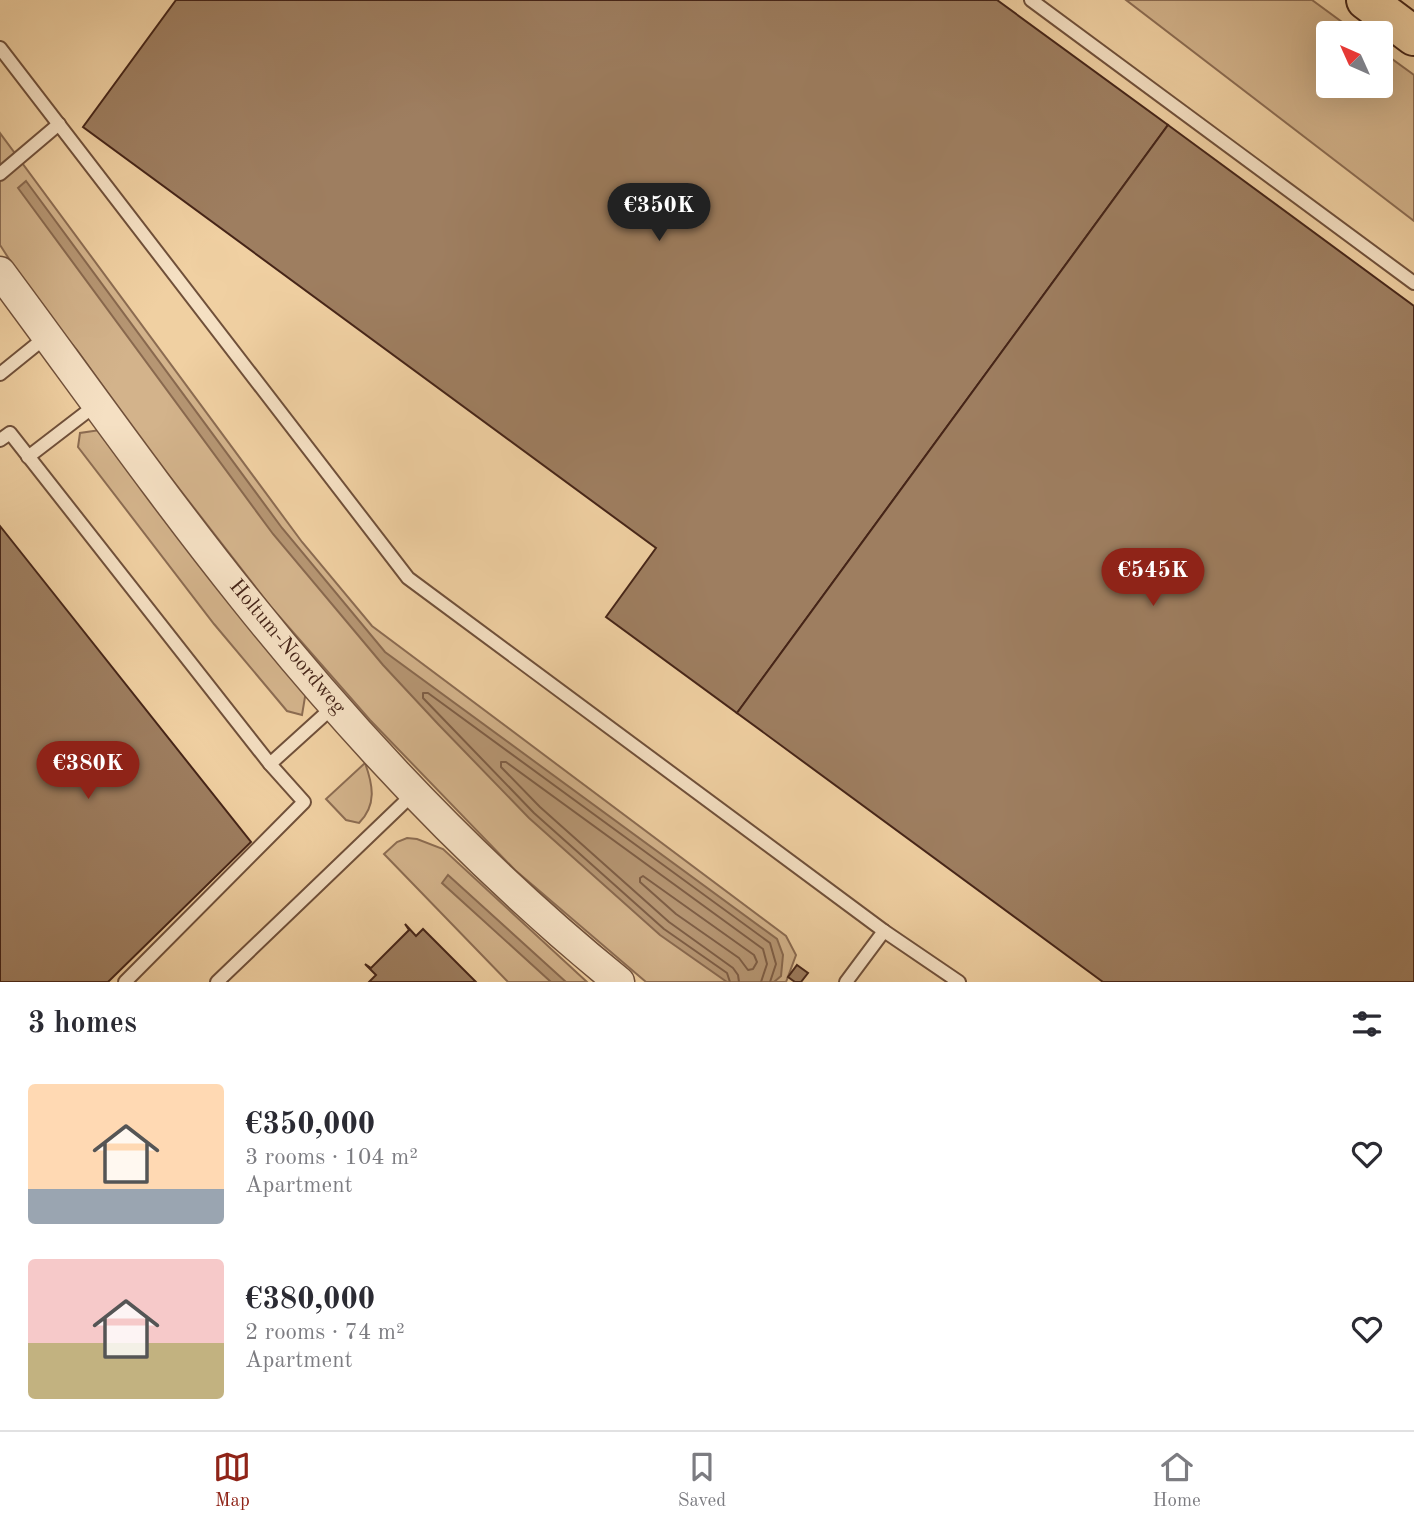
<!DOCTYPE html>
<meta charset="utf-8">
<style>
:root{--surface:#fff;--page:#f2f2f3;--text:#2b2b33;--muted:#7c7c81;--line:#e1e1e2;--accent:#8f2418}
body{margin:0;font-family:"Old Standard TT",serif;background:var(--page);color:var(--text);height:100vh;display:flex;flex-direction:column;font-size:26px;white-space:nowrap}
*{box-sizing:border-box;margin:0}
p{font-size:23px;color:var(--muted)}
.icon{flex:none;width:38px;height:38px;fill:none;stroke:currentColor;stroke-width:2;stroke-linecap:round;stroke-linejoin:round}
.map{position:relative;height:982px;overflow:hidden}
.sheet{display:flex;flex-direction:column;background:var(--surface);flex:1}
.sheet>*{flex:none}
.needle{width:46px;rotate:315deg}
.controls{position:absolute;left:1316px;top:21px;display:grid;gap:14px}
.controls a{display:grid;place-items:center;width:77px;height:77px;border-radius:7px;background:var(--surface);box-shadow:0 7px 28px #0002;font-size:35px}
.price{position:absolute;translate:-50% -60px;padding:0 16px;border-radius:24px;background:var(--accent);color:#fff;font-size:23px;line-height:46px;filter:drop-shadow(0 2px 4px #0008)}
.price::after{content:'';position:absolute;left:50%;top:42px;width:21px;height:16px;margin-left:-10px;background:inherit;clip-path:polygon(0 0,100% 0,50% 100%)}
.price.on{background:#222;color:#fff}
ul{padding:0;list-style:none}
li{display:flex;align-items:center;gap:21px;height:175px;padding:0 28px}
li span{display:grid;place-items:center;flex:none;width:196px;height:140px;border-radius:7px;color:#555}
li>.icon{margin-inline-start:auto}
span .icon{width:84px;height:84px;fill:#fffc;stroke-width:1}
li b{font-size:30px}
h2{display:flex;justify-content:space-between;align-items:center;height:84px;padding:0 28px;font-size:30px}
.menu{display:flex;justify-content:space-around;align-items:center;height:98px;border-top:2px solid var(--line);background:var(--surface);font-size:19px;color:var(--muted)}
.menu a{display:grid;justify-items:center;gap:4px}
.menu .on{color:var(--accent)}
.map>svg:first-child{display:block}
</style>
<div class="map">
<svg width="1414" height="982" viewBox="0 0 1414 982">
<rect width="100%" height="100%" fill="#f0d0a2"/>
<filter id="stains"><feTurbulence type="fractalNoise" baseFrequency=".00286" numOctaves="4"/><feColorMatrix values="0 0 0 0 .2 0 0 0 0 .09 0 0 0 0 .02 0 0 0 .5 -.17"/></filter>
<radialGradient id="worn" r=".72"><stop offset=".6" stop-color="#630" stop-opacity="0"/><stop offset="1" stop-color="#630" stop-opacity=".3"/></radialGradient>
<g fill="#d3b38b" stroke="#8c6c52" stroke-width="2">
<polygon points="1126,0 1312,0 1357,33 1328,33 1328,86 1381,86 1381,51 1414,75 1414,221"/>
<polygon points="0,133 302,542 372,626 786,936 796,955 786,982 646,982 515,870 370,720 271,607 139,437 77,350 37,302 0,245"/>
<polygon points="100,430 306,691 302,715 287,711 214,624 78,447 80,433"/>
<path d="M365 763C373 785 377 805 359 823L346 820 326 799Z"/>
<polygon points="407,838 417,839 443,849 587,982 508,982 384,854 397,842"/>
</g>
<g fill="#b69673" stroke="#89694f" stroke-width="2">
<polygon points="26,181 282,528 385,652 777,939 783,955 781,976 774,982 727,982 660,935 529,818 438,724 383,665 273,534 18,188"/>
<polygon points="448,875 566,982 551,982 442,883"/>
</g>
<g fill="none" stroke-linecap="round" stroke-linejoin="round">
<g stroke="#7e5e46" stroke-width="2">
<polygon points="643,876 754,955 757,962 753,969 748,970 739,958 676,914 640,882 640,878"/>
<polyline points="730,982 727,973 664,929 534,813 423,698 423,693 428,693 770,943 776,964 770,982"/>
<polyline points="739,982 738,975 733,968 669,922 540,807 501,767 501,762 506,762 763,949 767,964 761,982"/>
</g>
</g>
<g fill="#9e7e60" stroke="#462518" stroke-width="2">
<polygon points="176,0 997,0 1168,125 737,713 606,617 656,548 83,127"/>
<polygon points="1168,125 1414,306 1414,982 1103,982 737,713"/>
<polygon points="0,526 251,842 108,982 0,982"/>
<polygon points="405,924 416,936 423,929 476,982 369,982 376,975 365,964 371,968 409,930"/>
<polygon points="797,965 808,973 801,982 795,982 788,977"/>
</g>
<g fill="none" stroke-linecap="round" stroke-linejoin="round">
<g stroke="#70503a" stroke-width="16">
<g id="service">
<polyline points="1031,0 1414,283"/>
<polyline points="0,48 408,578 884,931 959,982"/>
<polyline points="0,174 59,124"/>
<polyline points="0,374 47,336"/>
<polyline points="0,440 10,433 270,764 304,802 125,982"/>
<polyline points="28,457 97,404"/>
<polyline points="270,764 334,706"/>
<polyline points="217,982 414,793"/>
<polyline points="846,982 884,931"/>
</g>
</g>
<g stroke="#70503a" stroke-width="33">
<path id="tertiary" d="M0 272C81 381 159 492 244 598 355 737 480 869 619 982"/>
</g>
<g stroke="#462518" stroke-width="42">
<polyline id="motorway" points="1366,0 1414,36"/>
</g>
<use href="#service" stroke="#f5e0c3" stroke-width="12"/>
<use href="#tertiary" stroke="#f5e0c3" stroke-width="30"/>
<use href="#motorway" stroke="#f0d0a2" stroke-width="38"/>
</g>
<g text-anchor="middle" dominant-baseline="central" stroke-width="5" stroke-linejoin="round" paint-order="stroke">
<g font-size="21" fill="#462518" stroke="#f5e0c3">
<text transform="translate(287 647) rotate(50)">Holtum-Noordweg</text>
</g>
</g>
<rect width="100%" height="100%" filter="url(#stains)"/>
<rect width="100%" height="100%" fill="url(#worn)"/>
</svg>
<div class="controls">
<a><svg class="needle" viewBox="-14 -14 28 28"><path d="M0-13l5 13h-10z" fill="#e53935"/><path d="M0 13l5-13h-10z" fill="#7c7c81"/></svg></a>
</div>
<b class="price on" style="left:659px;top:243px">€350K</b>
<b class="price" style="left:1153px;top:608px">€545K</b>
<b class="price" style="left:88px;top:801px">€380K</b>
</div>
<section class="sheet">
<h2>3 homes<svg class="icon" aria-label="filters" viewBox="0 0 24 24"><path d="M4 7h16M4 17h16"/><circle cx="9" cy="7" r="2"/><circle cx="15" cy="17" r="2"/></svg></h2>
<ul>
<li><span style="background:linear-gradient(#ffd9b3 75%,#9aa5b1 0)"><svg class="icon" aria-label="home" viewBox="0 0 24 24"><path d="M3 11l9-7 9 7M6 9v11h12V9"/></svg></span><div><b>€350,000</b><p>3 rooms · 104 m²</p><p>Apartment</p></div><svg class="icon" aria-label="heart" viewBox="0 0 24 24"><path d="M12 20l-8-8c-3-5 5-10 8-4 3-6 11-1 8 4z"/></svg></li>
<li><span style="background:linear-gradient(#f6c9c9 60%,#c2b280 0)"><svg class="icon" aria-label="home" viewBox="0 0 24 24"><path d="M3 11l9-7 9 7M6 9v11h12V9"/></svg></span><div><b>€380,000</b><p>2 rooms · 74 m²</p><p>Apartment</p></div><svg class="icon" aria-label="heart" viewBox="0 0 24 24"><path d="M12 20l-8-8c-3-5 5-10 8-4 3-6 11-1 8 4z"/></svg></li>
</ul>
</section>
<nav class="menu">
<a class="on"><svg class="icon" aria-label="map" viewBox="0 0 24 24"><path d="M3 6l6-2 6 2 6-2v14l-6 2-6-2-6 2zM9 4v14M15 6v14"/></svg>Map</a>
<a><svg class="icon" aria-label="saved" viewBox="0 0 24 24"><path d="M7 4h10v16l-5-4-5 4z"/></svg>Saved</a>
<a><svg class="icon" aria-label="home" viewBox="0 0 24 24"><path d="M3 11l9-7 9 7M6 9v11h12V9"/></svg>Home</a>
</nav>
